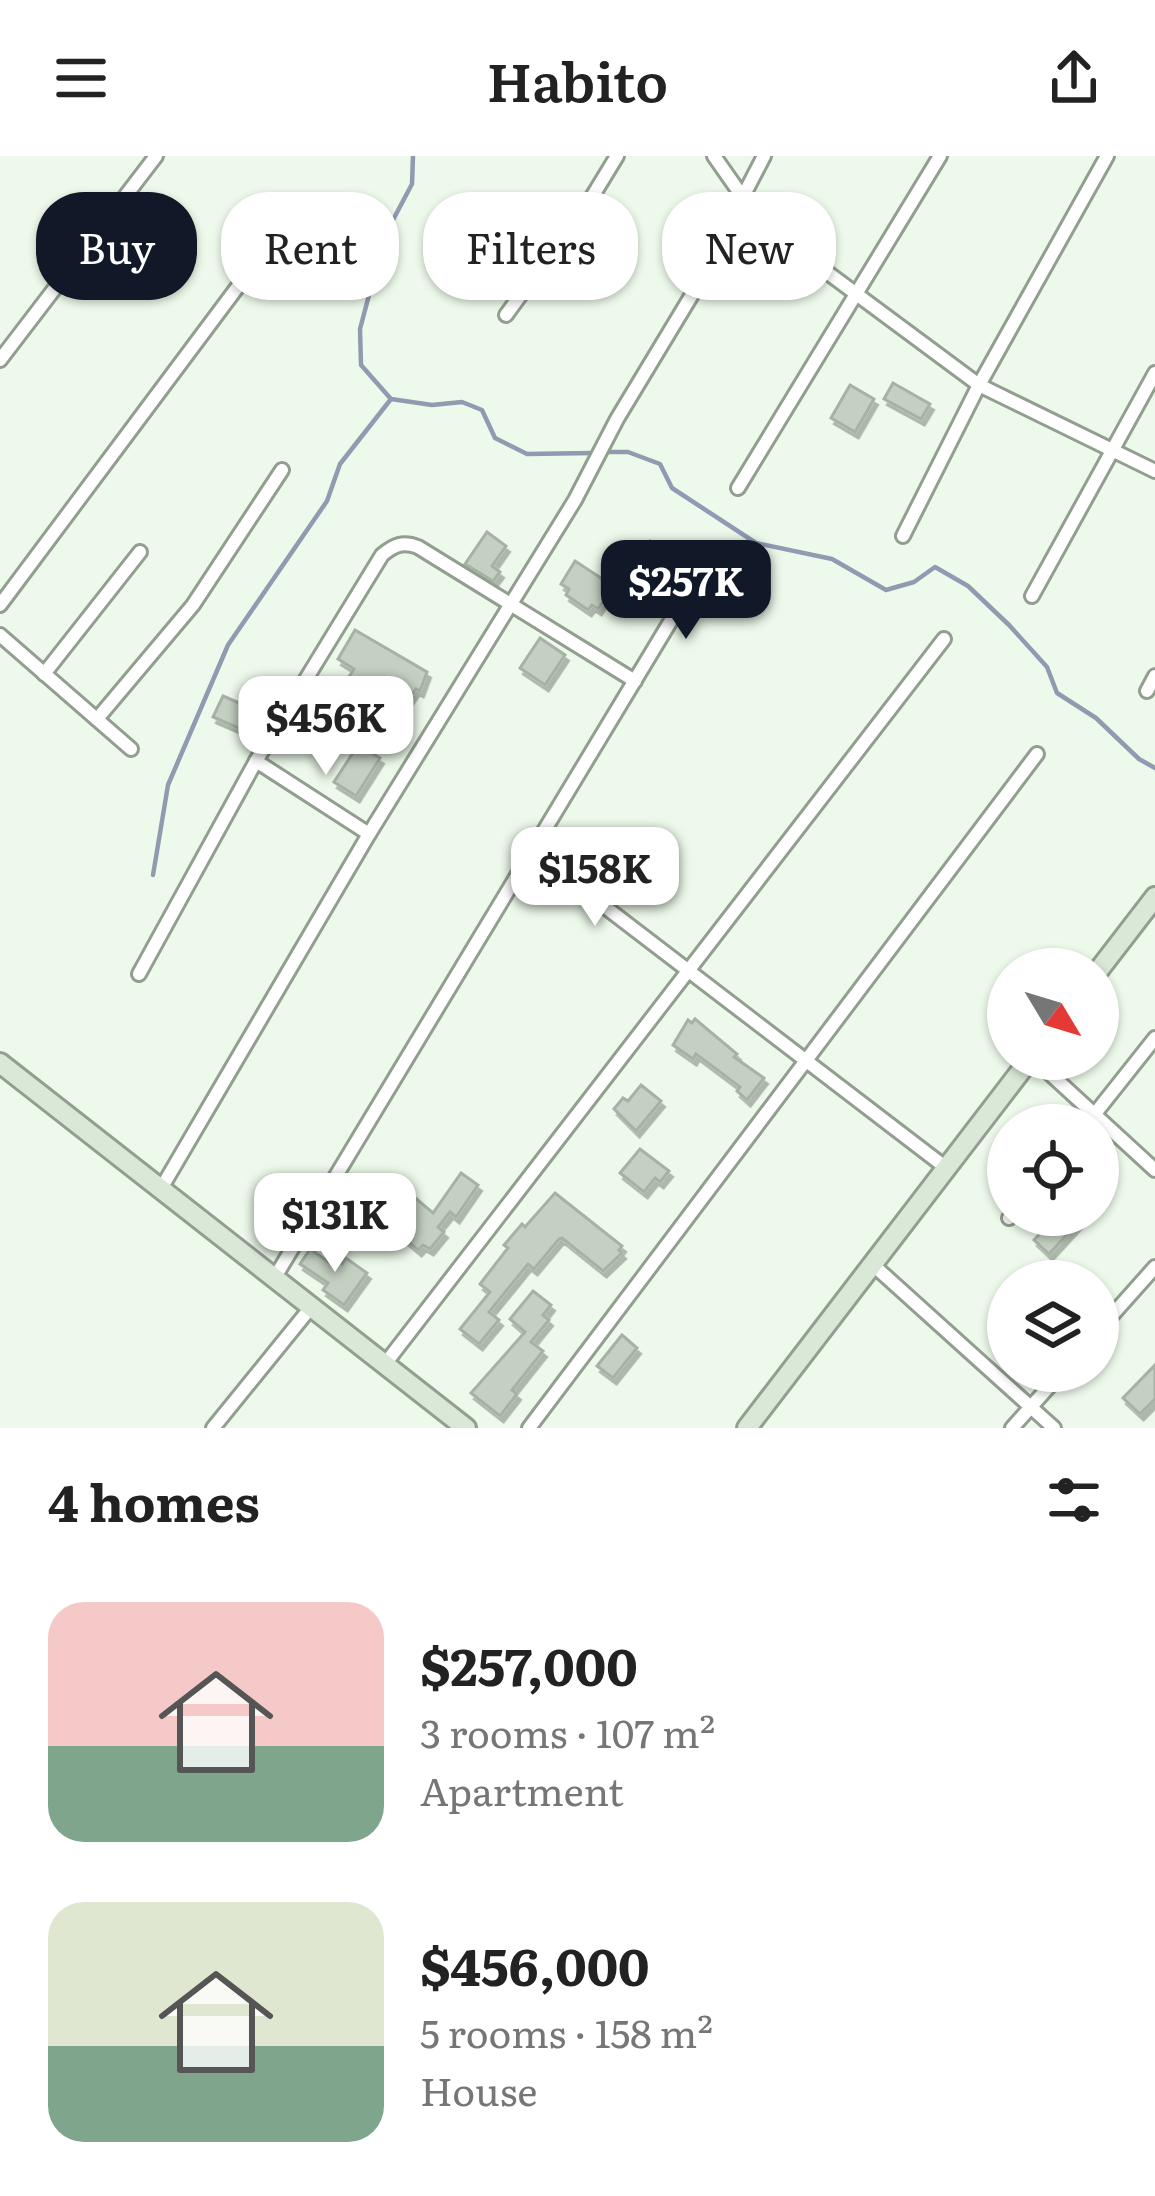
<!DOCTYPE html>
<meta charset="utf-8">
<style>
:root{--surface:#fff;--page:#f6f6f6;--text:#222;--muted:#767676;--accent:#111827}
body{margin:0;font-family:Literata,serif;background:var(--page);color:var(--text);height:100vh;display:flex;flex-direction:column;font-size:45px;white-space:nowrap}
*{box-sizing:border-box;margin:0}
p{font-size:39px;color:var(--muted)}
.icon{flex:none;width:66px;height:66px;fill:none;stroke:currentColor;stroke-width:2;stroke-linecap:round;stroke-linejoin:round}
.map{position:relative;height:1272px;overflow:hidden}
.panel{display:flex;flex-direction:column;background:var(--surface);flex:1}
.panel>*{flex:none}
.hud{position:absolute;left:36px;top:36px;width:1083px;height:108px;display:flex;gap:24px}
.needle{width:78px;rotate:128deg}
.tools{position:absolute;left:987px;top:792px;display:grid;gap:24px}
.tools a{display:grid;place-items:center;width:132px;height:132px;border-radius:50%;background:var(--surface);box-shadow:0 3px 9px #0004;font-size:60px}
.price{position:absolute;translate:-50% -102px;padding:0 27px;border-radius:24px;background:#fff;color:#222;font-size:39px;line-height:78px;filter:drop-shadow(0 3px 6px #0008)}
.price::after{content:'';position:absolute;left:50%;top:72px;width:36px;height:27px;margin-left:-18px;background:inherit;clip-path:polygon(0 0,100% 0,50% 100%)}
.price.on{background:var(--accent);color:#fff}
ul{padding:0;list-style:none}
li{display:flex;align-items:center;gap:36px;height:300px;padding:0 48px}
li span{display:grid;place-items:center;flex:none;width:336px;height:240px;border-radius:36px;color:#555}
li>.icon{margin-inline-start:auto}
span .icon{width:144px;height:144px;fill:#fffc;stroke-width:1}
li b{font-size:51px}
h2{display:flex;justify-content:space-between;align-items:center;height:144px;padding:0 48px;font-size:51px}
.tag{padding:0 42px;border-radius:48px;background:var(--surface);box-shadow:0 3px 9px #0004;font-size:42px;line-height:108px}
.tag.on{background:var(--accent);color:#fff}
header{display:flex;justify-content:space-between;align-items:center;height:156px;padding:0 48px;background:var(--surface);font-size:54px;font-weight:600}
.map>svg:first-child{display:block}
</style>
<header><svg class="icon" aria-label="menu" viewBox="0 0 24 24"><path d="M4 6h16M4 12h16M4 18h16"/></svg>Habito<svg class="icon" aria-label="share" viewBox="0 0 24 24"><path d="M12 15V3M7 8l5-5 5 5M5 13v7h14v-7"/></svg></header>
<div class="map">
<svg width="1155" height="1272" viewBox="0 0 1155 1272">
<defs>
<filter id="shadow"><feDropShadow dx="3.5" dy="6" stdDeviation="0" flood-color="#0004"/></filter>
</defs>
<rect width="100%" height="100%" fill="#edfaeb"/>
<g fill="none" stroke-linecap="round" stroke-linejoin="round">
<g stroke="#909ab1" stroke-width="4.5">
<polyline points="413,0 412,28 385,79 360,173 361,209 391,243 432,249 462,246 482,254 495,282 527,298 594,297"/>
<polyline points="605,296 628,296 660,308 672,332 756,387 832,403 886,434 914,426 935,411 968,430 1009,469 1047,511 1057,537 1096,562 1139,603 1155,612"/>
<polyline points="153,719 168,629 228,489 327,345 340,308 391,243"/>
</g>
</g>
<g fill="#c4d0c2" stroke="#a6b2a4" stroke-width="3" filter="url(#shadow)">
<polygon points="893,227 930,248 921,263 884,243"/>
<polygon points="850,229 874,243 855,276 831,262"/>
<polygon points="487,376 506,390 492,410 500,416 493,425 465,408"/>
<polygon points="650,385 679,405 675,412 682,417 670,434 662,428 651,445 622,425"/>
<polygon points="575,405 613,430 598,453 592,449 588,454 566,439 569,433 561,428"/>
<polygon points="355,474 427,516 420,535 416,533 406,547 371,524 344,565 327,554 354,513 338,503"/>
<polygon points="540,482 565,499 545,529 520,512"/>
<polygon points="223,540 267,559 257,580 213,561"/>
<polygon points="358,589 380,602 356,640 334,626"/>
<polygon points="695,863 737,898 734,901 764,922 747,944 737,935 740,931 696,898 693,903 673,889 688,864 692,867"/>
<polygon points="641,929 661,945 636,975 614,953 623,942 628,945"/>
<polygon points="640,993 669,1015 660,1026 655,1022 644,1036 620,1017"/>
<polygon points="461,1017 478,1029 456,1061 450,1056 438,1071 444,1076 430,1093 423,1089 418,1094 377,1059 400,1029 433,1057"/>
<polygon points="555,1037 622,1090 619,1094 622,1097 603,1115 562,1082 559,1083 534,1113 528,1108 489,1156 499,1164 479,1188 460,1173 490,1136 480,1128 508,1092 504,1089 522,1068 525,1071"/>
<polygon points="1047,1059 1085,1059 1049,1098 1034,1084 1053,1064"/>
<polygon points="310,1093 333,1109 336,1104 342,1108 346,1102 367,1117 344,1149 323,1134 328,1127 300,1108"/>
<polygon points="533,1135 551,1149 543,1159 549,1164 531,1186 543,1195 512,1234 517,1238 500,1260 471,1237 525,1176 510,1163"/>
<polygon points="622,1179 637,1192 613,1222 597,1210"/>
<polygon points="1155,1209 1155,1243 1140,1258 1123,1242"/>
</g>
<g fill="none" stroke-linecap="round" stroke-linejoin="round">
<g stroke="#929e90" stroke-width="18">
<g id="street">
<polyline points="714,0 742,40 793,91 979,229 1155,315"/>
<polyline points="506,159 592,41 617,0"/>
<polyline points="0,204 156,0"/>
<polyline points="738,332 940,0"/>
<polyline points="903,380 979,229 1107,0"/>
<polyline points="1032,440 1155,217"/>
<polyline points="0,449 245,121"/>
<polyline points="0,479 131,593"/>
<polyline points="44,518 140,396"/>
<polyline points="1147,535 1155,520"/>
<polyline points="97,563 193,449 282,314"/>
<polyline points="256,605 369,678"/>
<polyline points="532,695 945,1011"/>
<path d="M139 818 256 605 382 399C394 389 403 385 418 391L635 525"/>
<polyline points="1034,903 1155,1014"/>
<polyline points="1086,969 1155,882"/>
<polyline points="162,1031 369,678 575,344 617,263 693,137 764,0"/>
<polyline points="1009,1062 1011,1059"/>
<polyline points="871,1107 1054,1272"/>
<polyline points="275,1121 696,423"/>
<polyline points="1098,1175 1155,1111"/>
<polyline points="385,1208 944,483"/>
<polyline points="213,1272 312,1150"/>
<polyline points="529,1272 1037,598"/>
<polyline points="1012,1272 1063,1215"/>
</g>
</g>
<g stroke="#929e90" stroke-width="24">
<g id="secondary">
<polyline points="1098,815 1155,741"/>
<polyline points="0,907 466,1272"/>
<polyline points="747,1272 1030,903"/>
</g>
</g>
<use href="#street" stroke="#fff" stroke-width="12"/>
<use href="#secondary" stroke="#dae8d7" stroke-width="18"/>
</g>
</svg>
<div class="tools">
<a><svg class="needle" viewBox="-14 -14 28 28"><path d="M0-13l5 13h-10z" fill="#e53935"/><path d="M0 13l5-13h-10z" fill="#767676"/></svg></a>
<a><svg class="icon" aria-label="locate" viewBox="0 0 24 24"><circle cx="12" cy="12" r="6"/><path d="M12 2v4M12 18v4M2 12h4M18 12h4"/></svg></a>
<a><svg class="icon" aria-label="layers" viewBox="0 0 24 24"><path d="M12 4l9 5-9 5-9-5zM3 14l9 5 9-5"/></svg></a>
</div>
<b class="price on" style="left:686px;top:486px">$257K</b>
<b class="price" style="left:326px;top:622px">$456K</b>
<b class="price" style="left:595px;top:773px">$158K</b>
<b class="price" style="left:335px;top:1119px">$131K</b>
<div class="hud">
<a class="tag on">Buy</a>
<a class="tag">Rent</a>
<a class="tag">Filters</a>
<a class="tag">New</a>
</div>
</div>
<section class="panel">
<h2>4 homes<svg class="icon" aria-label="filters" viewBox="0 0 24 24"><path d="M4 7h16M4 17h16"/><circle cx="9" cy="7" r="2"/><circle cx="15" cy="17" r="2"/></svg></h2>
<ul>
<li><span style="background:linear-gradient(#f6c9c9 60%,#7fa58c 0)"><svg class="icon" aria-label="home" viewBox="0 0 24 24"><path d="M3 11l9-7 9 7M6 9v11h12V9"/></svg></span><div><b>$257,000</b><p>3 rooms · 107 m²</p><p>Apartment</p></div></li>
<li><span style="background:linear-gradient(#dfe7d0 60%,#7fa58c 0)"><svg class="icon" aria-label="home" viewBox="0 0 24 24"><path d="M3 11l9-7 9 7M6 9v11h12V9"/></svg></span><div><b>$456,000</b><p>5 rooms · 158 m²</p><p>House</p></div></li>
</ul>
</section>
